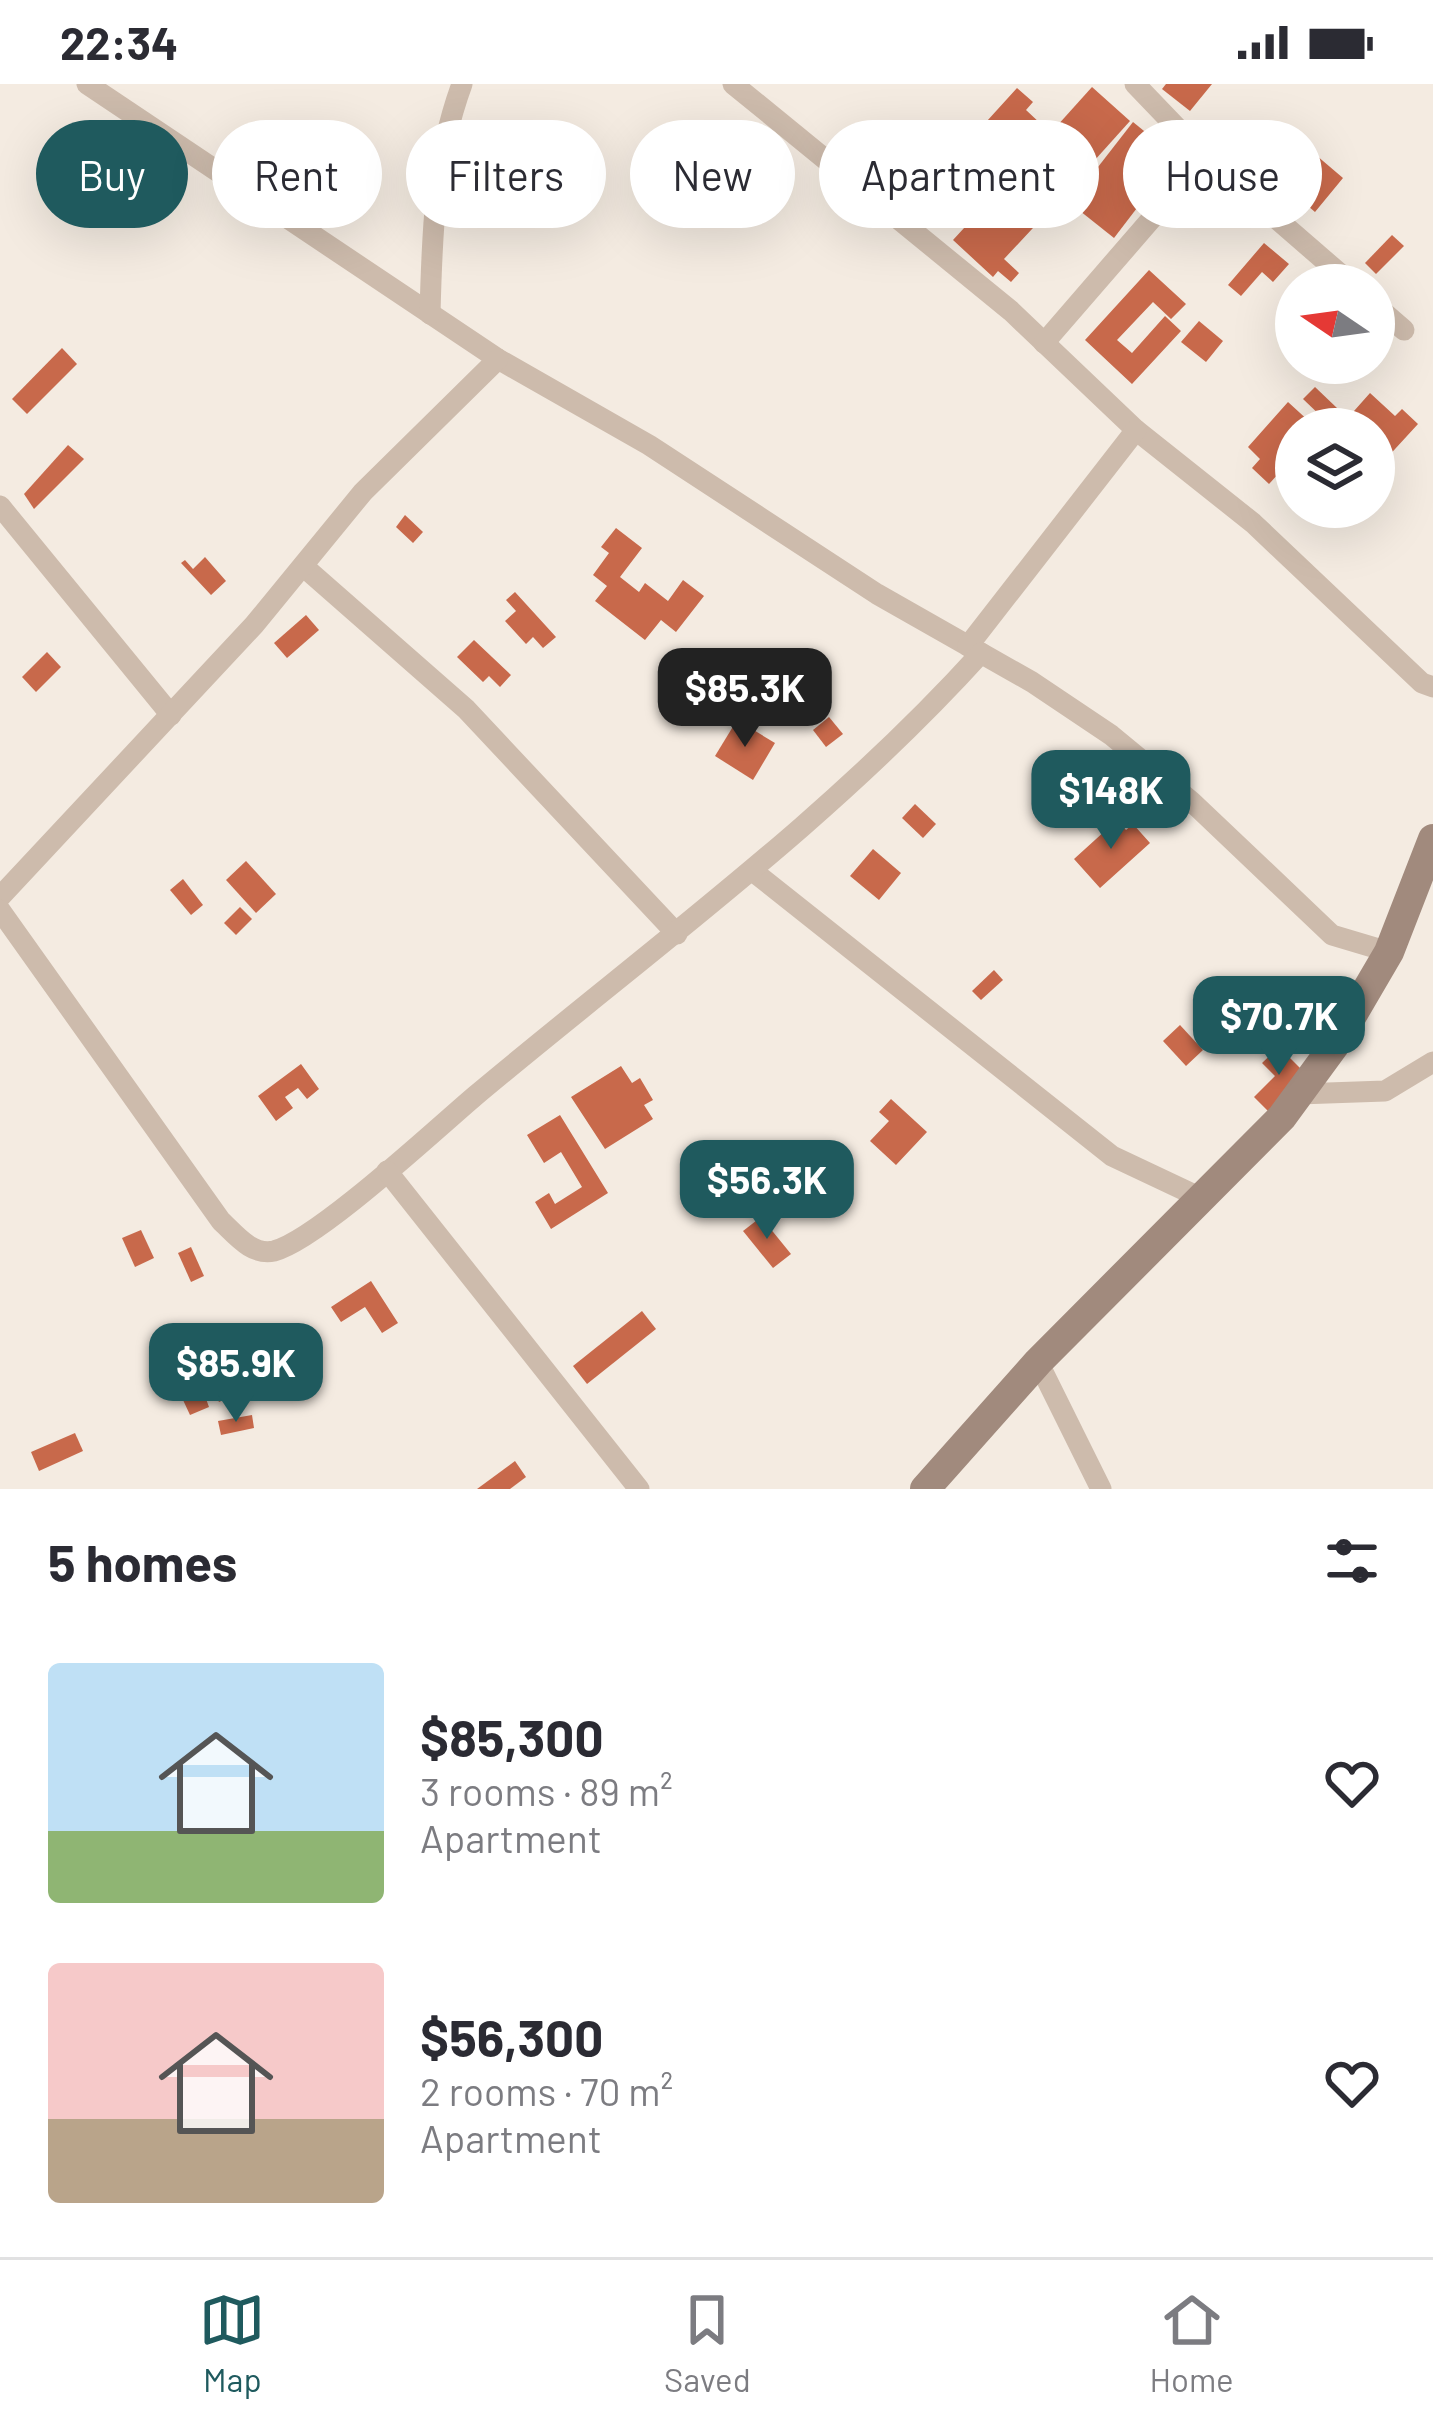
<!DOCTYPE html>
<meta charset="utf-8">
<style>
:root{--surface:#fff;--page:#f2f2f3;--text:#2b2b33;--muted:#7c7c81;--line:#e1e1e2;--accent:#1f5a5e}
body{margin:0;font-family:Barlow,sans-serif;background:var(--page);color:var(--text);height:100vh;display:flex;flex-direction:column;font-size:45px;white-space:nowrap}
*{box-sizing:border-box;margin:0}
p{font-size:39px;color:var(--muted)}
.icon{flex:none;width:66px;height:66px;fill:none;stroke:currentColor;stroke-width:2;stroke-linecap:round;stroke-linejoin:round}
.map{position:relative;height:1405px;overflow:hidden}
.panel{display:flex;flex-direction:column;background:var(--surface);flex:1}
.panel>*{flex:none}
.hud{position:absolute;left:36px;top:36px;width:1362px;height:108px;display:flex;gap:24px}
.needle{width:78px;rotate:283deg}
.buttons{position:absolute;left:1275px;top:180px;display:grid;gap:24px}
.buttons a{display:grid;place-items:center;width:120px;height:120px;border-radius:50%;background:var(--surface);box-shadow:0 12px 48px #0002;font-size:60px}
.price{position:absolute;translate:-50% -102px;padding:0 27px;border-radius:24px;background:var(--accent);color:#fff;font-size:39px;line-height:78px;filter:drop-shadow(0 3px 6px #0008)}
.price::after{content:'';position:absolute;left:50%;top:72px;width:36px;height:27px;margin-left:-18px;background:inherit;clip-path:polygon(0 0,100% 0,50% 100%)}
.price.current{background:#222;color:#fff}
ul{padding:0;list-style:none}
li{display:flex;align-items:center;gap:36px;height:300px;padding:0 48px}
li span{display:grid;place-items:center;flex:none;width:336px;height:240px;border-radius:12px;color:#555}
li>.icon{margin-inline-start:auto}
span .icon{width:144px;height:144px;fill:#fffc;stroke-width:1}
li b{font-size:51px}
h2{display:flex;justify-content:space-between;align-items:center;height:144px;padding:0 48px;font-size:51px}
.pill{padding:0 42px;border-radius:54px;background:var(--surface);box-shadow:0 12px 48px #0002;font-size:42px;line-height:108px}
.pill.current{background:var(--accent);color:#fff}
.status{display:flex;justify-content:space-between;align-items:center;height:84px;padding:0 60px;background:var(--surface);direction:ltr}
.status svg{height:33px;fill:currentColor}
.tabs{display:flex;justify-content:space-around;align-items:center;height:168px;border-top:3px solid var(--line);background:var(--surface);font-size:33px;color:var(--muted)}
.tabs a{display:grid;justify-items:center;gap:6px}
.tabs .current{color:var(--accent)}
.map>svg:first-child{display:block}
</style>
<div class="status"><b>22:34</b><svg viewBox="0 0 49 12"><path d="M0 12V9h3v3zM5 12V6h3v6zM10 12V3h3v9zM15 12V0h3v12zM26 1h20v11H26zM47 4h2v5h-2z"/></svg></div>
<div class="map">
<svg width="1433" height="1405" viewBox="0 0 1433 1405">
<rect width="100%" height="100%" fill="#f4ebe1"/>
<g fill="#c8694b">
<polygon points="1166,0 1212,0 1190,27 1162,5"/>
<polygon points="1092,3 1130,37 1067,107 1029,73"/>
<polygon points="1017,4 1033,18 1026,26 1041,40 1018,66 987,37"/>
<polygon points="882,36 895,47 883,61 900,76 915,59 931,72 903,105 857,65"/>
<polygon points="1276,37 1343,94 1315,128 1247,70 1257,59 1297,93 1309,80 1269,46"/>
<polygon points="1133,38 1176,73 1114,154 1070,119"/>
<polygon points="1022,81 1059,116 1004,175 1019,189 1011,198 998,187 993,193 953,156"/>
<polygon points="1392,151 1404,162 1376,190 1365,179"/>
<polygon points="1264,159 1289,180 1273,198 1262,188 1241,212 1228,201"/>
<polygon points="1149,186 1186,220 1171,235 1153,218 1117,256 1132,269 1165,232 1181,247 1132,300 1085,256"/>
<polygon points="1199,237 1223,257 1206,278 1181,258"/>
<polygon points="62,264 77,280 27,330 12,315"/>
<polygon points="1315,303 1337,324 1325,336 1303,315"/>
<polygon points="1370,309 1395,332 1402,325 1418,340 1384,377 1374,368 1374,345 1338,345"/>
<polygon points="1288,318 1311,339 1296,345 1296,355 1279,374 1287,380 1269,400 1252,384 1260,375 1248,363"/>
<polygon points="68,361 84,375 34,425 24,410"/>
<polygon points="405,431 423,448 413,459 396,443"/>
<polygon points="616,444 642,464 620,493 639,508 645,499 668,517 683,496 704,512 676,548 661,536 645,556 595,517 607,502 593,491 609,469 601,463"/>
<polygon points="205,473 226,497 211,511 181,479 185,476 193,485"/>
<polygon points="515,508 556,553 543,564 533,553 526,560 505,537 516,527 506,516"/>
<polygon points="306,531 319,546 287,574 274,559"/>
<polygon points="474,556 511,591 500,603 489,592 483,598 457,573"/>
<polygon points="47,568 61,583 36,608 22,593"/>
<polygon points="829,633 843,650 826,663 813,646"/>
<polygon points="737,636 775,659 753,696 715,672"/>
<polygon points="915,720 936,740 923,754 902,734"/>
<polygon points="1117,736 1126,746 1133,740 1150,759 1100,804 1074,775"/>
<polygon points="873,765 901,789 879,816 850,792"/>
<polygon points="246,777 276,810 256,829 226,796"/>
<polygon points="183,795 203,821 191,831 170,806"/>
<polygon points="240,823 252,835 236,851 224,839"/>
<polygon points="994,886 1003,896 981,916 972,907"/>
<polygon points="1180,941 1203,966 1186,982 1163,957"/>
<polygon points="1279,963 1305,989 1268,1027 1254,1013 1275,992 1262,979"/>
<polygon points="301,980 319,1005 307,1015 298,1004 285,1013 293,1024 276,1037 258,1012"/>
<polygon points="621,982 632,999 640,994 653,1016 644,1021 653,1035 605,1065 571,1013"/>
<polygon points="891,1015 927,1048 896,1081 870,1057 889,1037 879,1028"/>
<polygon points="560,1031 608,1109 551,1145 535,1118 549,1109 555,1120 582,1103 561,1068 544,1079 527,1051"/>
<polygon points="761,1133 791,1170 773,1184 743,1147"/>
<polygon points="141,1146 154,1174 135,1183 122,1154"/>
<polygon points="191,1163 204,1192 191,1198 178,1169"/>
<polygon points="371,1197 398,1239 382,1249 365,1223 341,1238 331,1223"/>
<polygon points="642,1227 656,1245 587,1300 573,1282"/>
<polygon points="227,1281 239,1309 219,1318 214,1308 205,1312 209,1323 190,1331 177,1303"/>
<polygon points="252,1331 254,1344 221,1351 218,1337"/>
<polygon points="75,1349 83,1367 39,1387 31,1368"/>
<polygon points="515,1377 526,1393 510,1405 477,1405"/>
</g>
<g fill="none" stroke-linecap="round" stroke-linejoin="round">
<g stroke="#cdbbac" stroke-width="21">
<polyline points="87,0 498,275 649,361 877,510 1032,598 1111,651 1192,718 1332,851 1389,868"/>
<polyline points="733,0 1011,227 1136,346 1253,439 1422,599 1433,603"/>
<polyline points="1135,0 1205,73 1353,201"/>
<polyline points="1374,220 1404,246"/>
<path d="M430 230C432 150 434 76 462 0"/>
<polyline points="1044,259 1205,73"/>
<polyline points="0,422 171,631"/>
<polyline points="303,482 466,625 677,850"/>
<polyline points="968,562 1136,346"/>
<polyline points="754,788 1112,1072 1201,1114"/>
<polyline points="0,813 254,541 363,408 498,275"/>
<path d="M0 826 221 1137C236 1151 252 1172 274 1167 317 1156 435 1046 475 1012 648 867 829 737 981 569"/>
<polyline points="1299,1010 1385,1007 1433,978"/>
<polyline points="387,1087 639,1405"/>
<polyline points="1038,1278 1101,1405"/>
</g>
<polyline stroke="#a18a7d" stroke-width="30" points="925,1405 1038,1278 1282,1033 1334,962 1389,868 1433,755"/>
</g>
</svg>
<div class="buttons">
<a><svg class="needle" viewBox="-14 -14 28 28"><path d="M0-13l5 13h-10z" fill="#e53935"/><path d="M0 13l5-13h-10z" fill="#7c7c81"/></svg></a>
<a><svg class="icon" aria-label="layers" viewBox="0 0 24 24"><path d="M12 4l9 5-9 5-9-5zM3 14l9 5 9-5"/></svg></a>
</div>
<b class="price current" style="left:745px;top:666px">$85.3K</b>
<b class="price" style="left:1111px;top:768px">$148K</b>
<b class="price" style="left:1279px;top:994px">$70.7K</b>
<b class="price" style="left:767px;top:1158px">$56.3K</b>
<b class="price" style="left:236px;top:1341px">$85.9K</b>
<div class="hud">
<a class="pill current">Buy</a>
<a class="pill">Rent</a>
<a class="pill">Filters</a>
<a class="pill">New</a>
<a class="pill">Apartment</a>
<a class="pill">House</a>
</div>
</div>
<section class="panel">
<h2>5 homes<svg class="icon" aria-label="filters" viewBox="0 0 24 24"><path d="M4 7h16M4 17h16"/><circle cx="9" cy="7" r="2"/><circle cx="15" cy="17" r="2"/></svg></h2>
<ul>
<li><span style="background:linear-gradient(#bfe0f5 70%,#8fb573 0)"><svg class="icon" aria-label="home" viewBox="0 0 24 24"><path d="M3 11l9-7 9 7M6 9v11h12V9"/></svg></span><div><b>$85,300</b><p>3 rooms · 89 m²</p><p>Apartment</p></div><svg class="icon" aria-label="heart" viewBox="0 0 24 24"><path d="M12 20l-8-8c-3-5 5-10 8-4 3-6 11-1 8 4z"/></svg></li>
<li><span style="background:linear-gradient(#f6c9c9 65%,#b9a48a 0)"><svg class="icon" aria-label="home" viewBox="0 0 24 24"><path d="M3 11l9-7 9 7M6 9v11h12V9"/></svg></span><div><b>$56,300</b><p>2 rooms · 70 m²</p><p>Apartment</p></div><svg class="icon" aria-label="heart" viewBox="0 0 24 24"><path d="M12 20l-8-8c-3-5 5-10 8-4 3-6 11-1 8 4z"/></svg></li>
</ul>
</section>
<nav class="tabs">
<a class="current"><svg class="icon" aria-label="map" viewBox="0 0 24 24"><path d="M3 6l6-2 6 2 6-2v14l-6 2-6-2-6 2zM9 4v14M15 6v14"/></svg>Map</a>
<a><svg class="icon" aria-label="saved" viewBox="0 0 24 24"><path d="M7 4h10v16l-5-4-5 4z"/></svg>Saved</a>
<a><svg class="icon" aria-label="home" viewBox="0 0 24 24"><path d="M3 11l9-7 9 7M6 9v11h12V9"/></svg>Home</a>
</nav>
